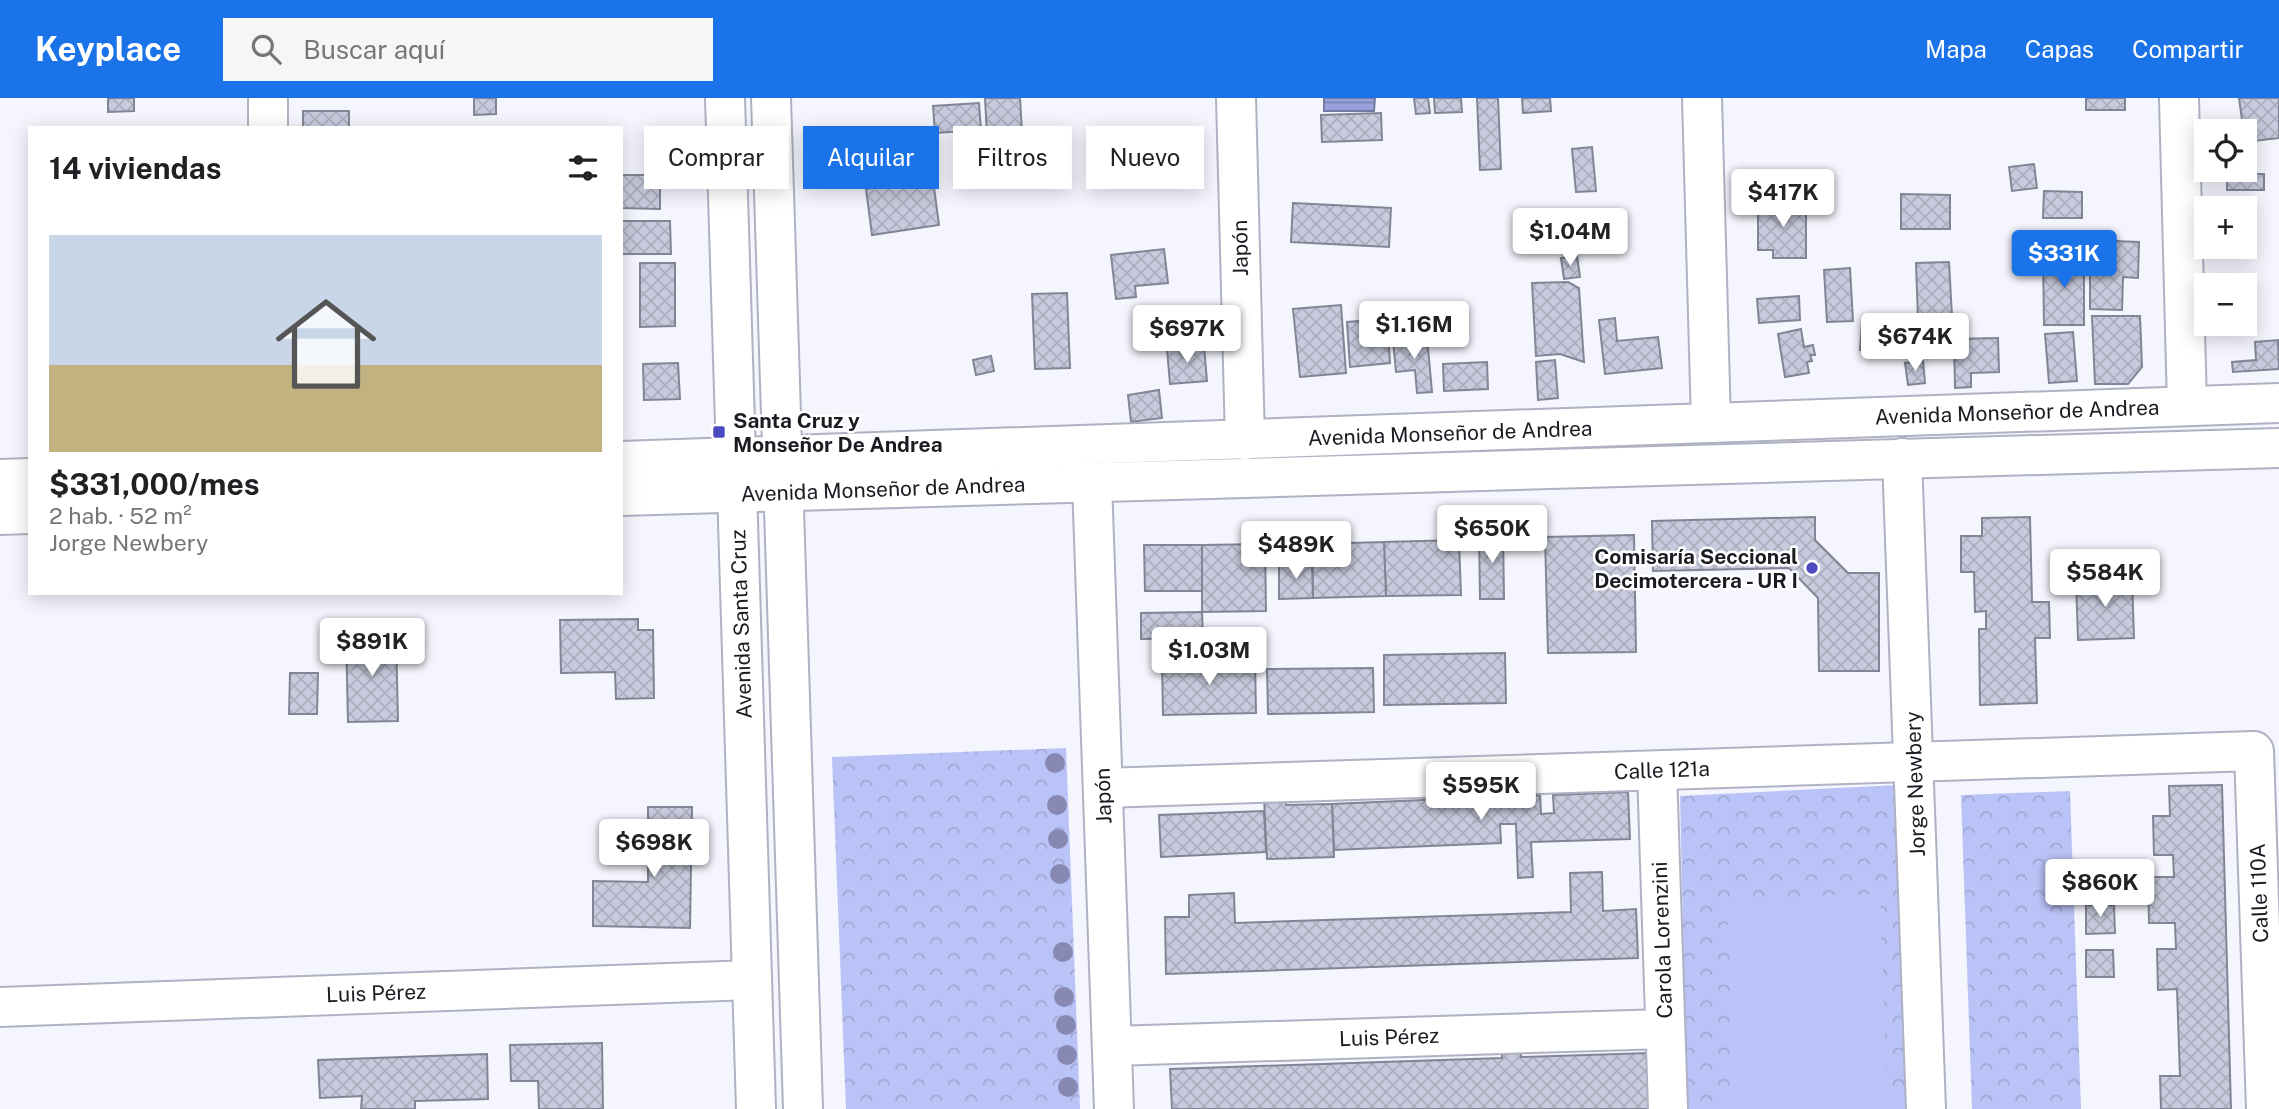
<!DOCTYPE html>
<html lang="es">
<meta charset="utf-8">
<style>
:root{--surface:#fff;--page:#f6f6f6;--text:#202124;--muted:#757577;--accent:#1a73e8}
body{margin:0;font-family:"Public Sans",sans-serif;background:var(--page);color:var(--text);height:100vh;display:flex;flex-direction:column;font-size:26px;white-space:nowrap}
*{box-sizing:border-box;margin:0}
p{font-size:23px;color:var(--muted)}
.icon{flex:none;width:38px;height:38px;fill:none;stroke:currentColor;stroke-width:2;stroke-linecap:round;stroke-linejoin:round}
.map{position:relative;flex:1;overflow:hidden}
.panel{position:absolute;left:28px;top:28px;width:595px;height:469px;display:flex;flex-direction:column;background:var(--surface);border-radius:0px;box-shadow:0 4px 18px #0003}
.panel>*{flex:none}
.hud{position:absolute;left:644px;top:28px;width:665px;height:63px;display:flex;gap:14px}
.controls{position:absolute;left:2194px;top:21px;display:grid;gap:14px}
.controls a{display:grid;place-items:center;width:63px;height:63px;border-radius:0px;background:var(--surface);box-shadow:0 4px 18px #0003;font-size:35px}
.price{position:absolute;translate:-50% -60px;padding:0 16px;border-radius:7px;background:#fff;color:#222;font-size:23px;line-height:46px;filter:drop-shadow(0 2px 4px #0008)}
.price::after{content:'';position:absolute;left:50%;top:42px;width:21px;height:16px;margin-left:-10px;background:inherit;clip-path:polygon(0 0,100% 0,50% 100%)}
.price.on{background:var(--accent);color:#fff}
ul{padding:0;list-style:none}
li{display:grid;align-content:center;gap:14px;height:371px;padding:0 21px}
li span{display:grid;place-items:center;height:217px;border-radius:0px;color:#555}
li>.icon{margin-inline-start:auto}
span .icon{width:126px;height:126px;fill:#fffc;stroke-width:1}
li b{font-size:30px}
h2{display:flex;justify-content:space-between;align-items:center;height:84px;padding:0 21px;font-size:30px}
.pill{padding:0 24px;border-radius:0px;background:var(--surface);box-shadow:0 4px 18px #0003;font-size:24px;line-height:63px}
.pill.on{background:var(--accent);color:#fff}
header{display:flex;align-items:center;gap:42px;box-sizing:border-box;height:98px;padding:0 35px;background:var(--accent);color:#fff}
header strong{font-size:33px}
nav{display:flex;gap:38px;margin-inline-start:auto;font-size:24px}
.search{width:490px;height:63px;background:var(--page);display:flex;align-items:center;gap:18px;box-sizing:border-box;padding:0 24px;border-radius:0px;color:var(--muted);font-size:26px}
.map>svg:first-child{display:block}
</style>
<header>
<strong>Keyplace</strong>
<div class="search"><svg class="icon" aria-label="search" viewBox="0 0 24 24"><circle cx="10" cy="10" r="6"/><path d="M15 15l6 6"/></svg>Buscar aquí</div>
<nav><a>Mapa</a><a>Capas</a><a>Compartir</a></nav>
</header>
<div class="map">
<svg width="2279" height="1011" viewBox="0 0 2279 1011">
<defs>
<pattern id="park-crowns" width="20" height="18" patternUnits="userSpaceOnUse" patternTransform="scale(1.75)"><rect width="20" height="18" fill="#bac3f7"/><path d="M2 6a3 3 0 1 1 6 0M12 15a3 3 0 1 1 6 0" fill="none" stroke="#9fa7d3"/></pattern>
<pattern id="water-rules" width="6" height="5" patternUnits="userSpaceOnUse" patternTransform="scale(1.75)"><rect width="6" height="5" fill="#99a2dc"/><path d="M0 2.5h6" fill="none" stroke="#7c83b2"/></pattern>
<pattern id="building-cross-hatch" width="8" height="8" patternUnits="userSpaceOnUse" patternTransform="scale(1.75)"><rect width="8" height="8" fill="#c8cbdd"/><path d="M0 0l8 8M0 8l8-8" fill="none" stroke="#abaebd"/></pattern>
</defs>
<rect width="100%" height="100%" fill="#f4f5fd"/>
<g fill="url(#park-crowns)">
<polygon points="1066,650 1080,1011 846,1011 832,659"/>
<polygon points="1898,687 1907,1011 1687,1011 1680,698"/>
<polygon points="2070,693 2081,1011 1972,1011 1961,697"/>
</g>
<polygon fill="#bac3f7" points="1880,796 1888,1011 1735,1011 1727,801"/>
<polygon fill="url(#water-rules)" stroke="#737aa4" stroke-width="2" points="1324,0 1375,0 1374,13 1324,13"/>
<g fill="url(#building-cross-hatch)" stroke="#828595" stroke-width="2">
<polygon points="108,0 134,0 134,13 108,14"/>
<polygon points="474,0 496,0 496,16 474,17"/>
<polygon points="985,0 1020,0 1022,33 987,36"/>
<polygon points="1414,0 1428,0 1430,15 1416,16"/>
<polygon points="1434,0 1461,0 1462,14 1435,15"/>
<polygon points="1477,0 1498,0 1501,71 1480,72"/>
<polygon points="1522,0 1550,0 1551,13 1523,15"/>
<rect x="2086" y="0" width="39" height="12"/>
<polygon points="2239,0 2279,0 2279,40 2245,44"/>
<polygon points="979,5 981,32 935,35 933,8"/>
<rect x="303" y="13" width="46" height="17"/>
<polygon points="1381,15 1382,42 1322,44 1321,17"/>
<polygon points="931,32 935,75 869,82 864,39"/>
<polygon points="1592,49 1596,93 1576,94 1572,51"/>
<polygon points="2034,66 2037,90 2012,93 2009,69"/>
<rect x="2227" y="76" width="37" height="16"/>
<polygon points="621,77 660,77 660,111 621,110"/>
<polygon points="933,82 939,127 872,137 866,91"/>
<polygon points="2044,93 2082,94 2082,120 2043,120"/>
<polygon points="1901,96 1950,97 1950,131 1901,131"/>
<polygon points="1293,105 1391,110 1389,149 1291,144"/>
<polygon points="1758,105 1806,105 1806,160 1773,160 1773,152 1758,152"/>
<polygon points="621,123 670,123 671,156 621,156"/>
<polygon points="2090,142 2139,144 2138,180 2123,179 2122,212 2090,211"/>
<polygon points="1164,151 1168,185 1135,188 1136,199 1116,201 1111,157"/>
<polygon points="1577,158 1580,179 1564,181 1561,160"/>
<polygon points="2043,158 2084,158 2084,227 2044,227"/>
<polygon points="1949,164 1953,236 1905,238 1904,222 1918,222 1916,165"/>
<polygon points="640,165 675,165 675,228 640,229"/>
<polygon points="1850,170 1853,223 1827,224 1824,172"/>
<polygon points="1568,184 1579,190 1584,264 1560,256 1536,258 1532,185"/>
<polygon points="1067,195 1070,270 1035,271 1032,196"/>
<polygon points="1799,198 1800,222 1759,225 1757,201"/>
<polygon points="1341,207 1346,275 1300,279 1293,211"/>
<polygon points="2092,218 2140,218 2142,269 2128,286 2095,286"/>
<polygon points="1615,220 1617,243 1658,239 1662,270 1605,276 1599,222"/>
<polygon points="1387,221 1390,265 1350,269 1347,224"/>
<polygon points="1862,224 1900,227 1898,254 1860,252"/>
<polygon points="1801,231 1804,249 1813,247 1815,257 1810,257 1812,263 1807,264 1809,275 1785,279 1778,236"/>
<polygon points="2073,234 2077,283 2049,285 2045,236"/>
<polygon points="1427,239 1432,294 1417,295 1415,272 1396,274 1393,242"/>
<polygon points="1998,240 1999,274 1971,275 1971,289 1955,290 1954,241"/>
<polygon points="2278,242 2279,271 2233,274 2232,264 2256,262 2255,244"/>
<polygon points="1204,248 1207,283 1170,286 1167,251"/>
<polygon points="991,258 994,273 976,277 973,262"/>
<polygon points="1555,262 1558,300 1538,302 1536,264"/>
<polygon points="1923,263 1925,285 1908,287 1905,265"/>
<polygon points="1487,264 1488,291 1444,293 1443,266"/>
<polygon points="678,265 680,301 644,302 643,266"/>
<polygon points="1159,292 1162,320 1131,324 1128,297"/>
<polygon points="1815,419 1815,442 1848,475 1879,475 1879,573 1819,573 1818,500 1789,470 1653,473 1652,423"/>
<polygon points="2030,419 2032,504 2049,504 2050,540 2035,540 2037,605 1980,607 1979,531 1986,531 1986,513 1975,514 1974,474 1961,474 1961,438 1982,438 1982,420"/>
<polygon points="1479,433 1503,433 1504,501 1480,501"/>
<polygon points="1634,437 1636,554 1548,555 1545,439"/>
<polygon points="1459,442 1461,497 1386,498 1384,444"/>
<polygon points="1384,444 1386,498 1313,500 1312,446"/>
<polygon points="1294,445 1295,465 1266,466 1265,446"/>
<polygon points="1265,446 1266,513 1202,514 1202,447"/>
<polygon points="1144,447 1202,447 1202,493 1145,493"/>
<polygon points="1279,465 1312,465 1313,500 1279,501"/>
<polygon points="2132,480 2134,540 2078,542 2076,482"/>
<polygon points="1202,514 1203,540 1141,541 1141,515"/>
<polygon points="638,521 638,532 653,532 654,600 616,601 615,574 561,575 560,522"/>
<polygon points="396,537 398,623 348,624 346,538"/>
<polygon points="1505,555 1506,605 1384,607 1384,557"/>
<polygon points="1255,562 1256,615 1163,617 1162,563"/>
<polygon points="1373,570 1374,614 1268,616 1267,571"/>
<polygon points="290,575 318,575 317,616 289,616"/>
<polygon points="2222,687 2231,1011 2161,1011 2160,978 2180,978 2177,891 2158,892 2157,851 2176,851 2175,825 2149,825 2148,779 2174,779 2173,757 2154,757 2153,718 2170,718 2169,688"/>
<polygon points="1628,694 1630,741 1531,744 1533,779 1518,780 1516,726 1500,726 1501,745 1334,752 1332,706 1540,697 1541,716 1554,715 1553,697"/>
<polygon points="1286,699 1286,707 1332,706 1334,759 1267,761 1264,700"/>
<polygon points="648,709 692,709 690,830 593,828 593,783 648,784"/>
<polygon points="1264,713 1266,754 1161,759 1159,717"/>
<polygon points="2088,772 2104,772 2104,799 2089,799"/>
<polygon points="1602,774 1603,813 1636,811 1638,860 1166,876 1165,819 1189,819 1189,797 1234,795 1235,825 1571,814 1570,775"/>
<polygon points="2086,807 2114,807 2115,835 2086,836"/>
<polygon points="2086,852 2113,852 2114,879 2086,879"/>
<polygon points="1501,941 1521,941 1521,959 1649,955 1651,1011 1172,1011 1170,971 1502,960"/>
<polygon points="602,945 603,1011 539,1011 538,983 511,983 510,947"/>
<polygon points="487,956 488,1001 415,1003 415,1011 361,1011 362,998 320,1000 318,962"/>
</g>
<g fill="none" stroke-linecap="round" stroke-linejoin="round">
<g stroke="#aeb2c2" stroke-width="42">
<g id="minor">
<polyline points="268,0 268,30"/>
<polyline points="1236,0 1245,342"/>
<polyline points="1702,0 1711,325"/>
<polyline points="2179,0 2187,308"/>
<polyline points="1902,360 1926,1011"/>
<polyline points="1092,384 1114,1011"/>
<polyline points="1657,673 1668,1011"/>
<polyline points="1103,690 2254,653 2266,1011"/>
<polyline points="0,909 752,882"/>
<polyline points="1112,948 1665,931"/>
</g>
</g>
<g stroke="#aeb2c2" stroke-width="42">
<g id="major">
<polyline points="725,0 756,1011"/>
<polyline points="771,0 803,1011"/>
<polyline points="621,363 2279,305"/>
<polyline points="0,381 30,380"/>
<polyline points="621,398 2279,350"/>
<polyline points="0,417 30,416"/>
</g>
</g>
<use href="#minor" stroke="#fff" stroke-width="38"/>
<use href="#major" stroke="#fff" stroke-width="38"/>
</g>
<g fill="#8789b2">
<circle cx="1055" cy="665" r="10"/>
<circle cx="1057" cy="707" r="10"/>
<circle cx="1058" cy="741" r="10"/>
<circle cx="1060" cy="776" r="10"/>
<circle cx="1063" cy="854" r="10"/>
<circle cx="1064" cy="899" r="10"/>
<circle cx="1066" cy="927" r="10"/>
<circle cx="1067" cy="957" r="10"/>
<circle cx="1068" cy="989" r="10"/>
</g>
<g fill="#4b4cc2" stroke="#fff" stroke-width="2.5">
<rect x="712" y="327" width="14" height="14" rx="3.5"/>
<circle cx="1812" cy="470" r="7"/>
</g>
<g text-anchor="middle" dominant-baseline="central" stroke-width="5" stroke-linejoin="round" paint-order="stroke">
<g font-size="21" fill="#1a1c22" stroke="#fff">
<text transform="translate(1240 150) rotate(-91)">Japón</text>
<text transform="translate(2017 314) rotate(-2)">Avenida Monseñor de Andrea</text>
<text transform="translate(1450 335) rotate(-2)">Avenida Monseñor de Andrea</text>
<text transform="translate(883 391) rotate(-2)">Avenida Monseñor de Andrea</text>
<text transform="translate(741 526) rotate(-92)">Avenida Santa Cruz</text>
<text transform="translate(1662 672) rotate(-2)">Calle 121a</text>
<text transform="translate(1915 686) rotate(-92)">Jorge Newbery</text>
<text transform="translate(1103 698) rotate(-92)">Japón</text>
<text transform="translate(2259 795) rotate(-92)">Calle 110A</text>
<text transform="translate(1662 842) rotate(-92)">Carola Lorenzini</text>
<text transform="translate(376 895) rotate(-2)">Luis Pérez</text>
<text transform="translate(1389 939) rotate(-2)">Luis Pérez</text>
</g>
<g font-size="21" font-weight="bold" fill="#1a1c22" stroke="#fff" text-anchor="start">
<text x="733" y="322">Santa Cruz y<tspan x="733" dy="24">Monseñor De Andrea</tspan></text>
<text x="1798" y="458" text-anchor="end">Comisaría Seccional<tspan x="1798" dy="24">Decimotercera - UR I</tspan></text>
</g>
</g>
</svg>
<div class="controls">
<a><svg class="icon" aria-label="locate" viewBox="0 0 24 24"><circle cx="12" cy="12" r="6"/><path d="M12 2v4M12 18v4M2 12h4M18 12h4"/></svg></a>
<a>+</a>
<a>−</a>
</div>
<b class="price" style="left:1783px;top:131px">$417K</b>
<b class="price" style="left:1570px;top:170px">$1.04M</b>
<b class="price on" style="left:2064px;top:192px">$331K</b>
<b class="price" style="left:1414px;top:263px">$1.16M</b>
<b class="price" style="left:1187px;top:267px">$697K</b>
<b class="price" style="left:1915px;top:275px">$674K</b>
<b class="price" style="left:1492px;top:467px">$650K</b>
<b class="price" style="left:1296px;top:483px">$489K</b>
<b class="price" style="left:2105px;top:511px">$584K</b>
<b class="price" style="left:372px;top:580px">$891K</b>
<b class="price" style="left:1209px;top:589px">$1.03M</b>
<b class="price" style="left:1481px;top:724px">$595K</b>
<b class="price" style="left:654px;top:781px">$698K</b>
<b class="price" style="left:2100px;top:821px">$860K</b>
<div class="hud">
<a class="pill">Comprar</a>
<a class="pill on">Alquilar</a>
<a class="pill">Filtros</a>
<a class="pill">Nuevo</a>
</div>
<section class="panel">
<h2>14 viviendas<svg class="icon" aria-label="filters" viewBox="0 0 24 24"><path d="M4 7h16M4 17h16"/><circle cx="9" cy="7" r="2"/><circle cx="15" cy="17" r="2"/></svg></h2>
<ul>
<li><span style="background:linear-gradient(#c9d6e8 60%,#c2b280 0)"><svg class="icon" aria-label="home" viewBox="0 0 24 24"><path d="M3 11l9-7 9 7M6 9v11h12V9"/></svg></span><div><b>$331,000/mes</b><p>2 hab. · 52 m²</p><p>Jorge Newbery</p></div></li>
</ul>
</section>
</div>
